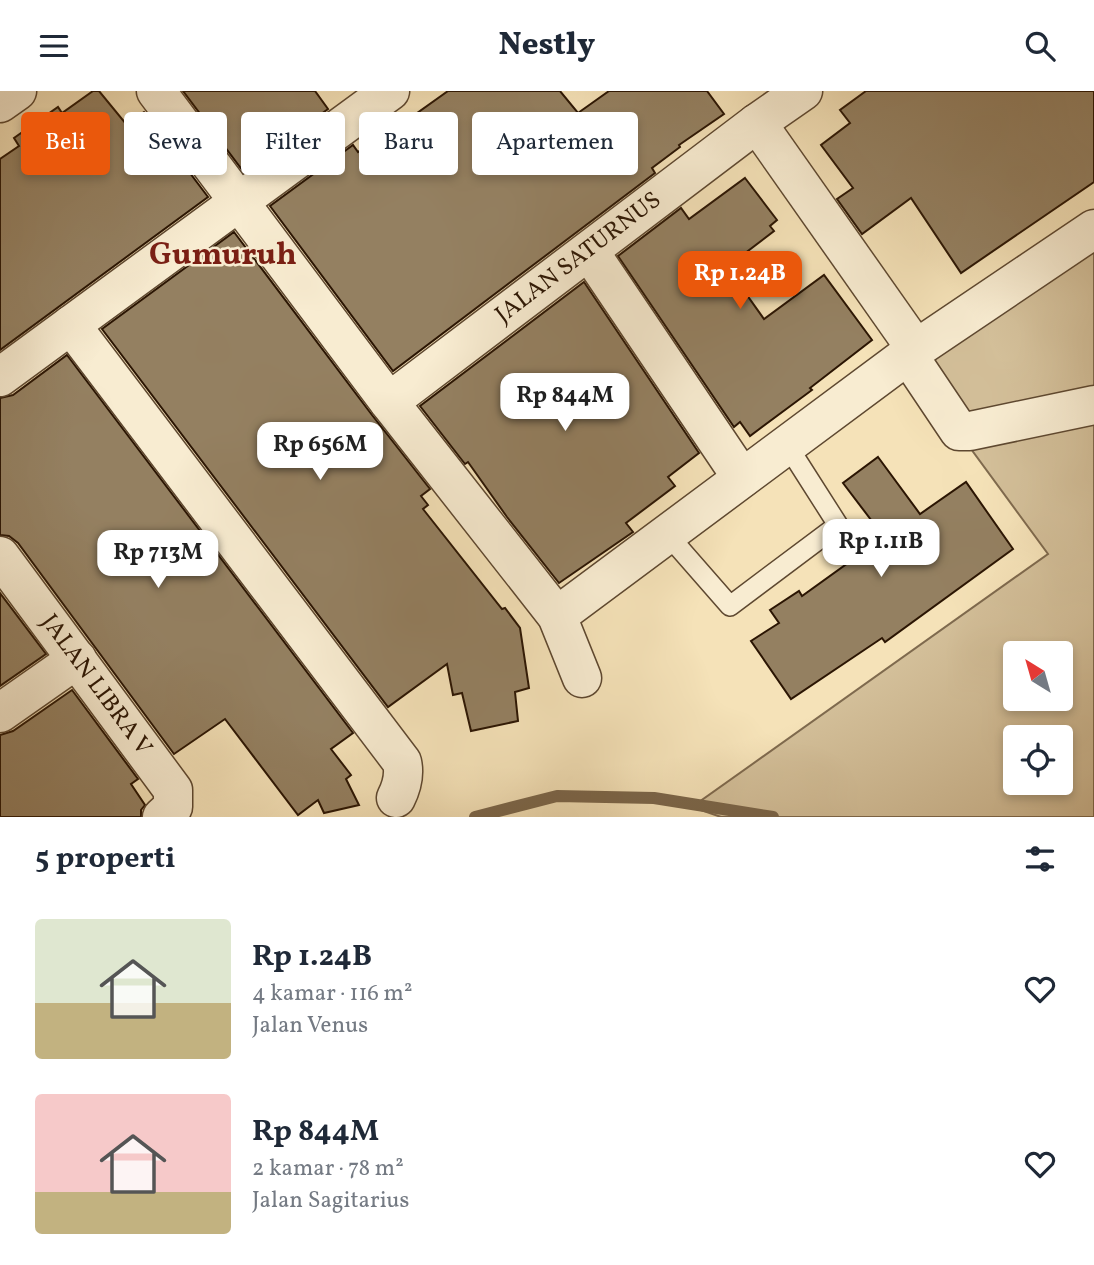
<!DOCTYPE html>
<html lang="id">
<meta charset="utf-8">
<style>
:root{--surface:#fff;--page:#f2f2f3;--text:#1f2937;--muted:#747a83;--accent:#ea580c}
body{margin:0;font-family:Vollkorn,serif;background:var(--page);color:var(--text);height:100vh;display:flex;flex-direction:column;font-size:26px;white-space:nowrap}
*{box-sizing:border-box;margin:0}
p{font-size:23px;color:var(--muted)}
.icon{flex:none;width:38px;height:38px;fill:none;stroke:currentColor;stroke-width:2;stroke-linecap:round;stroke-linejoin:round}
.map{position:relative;height:726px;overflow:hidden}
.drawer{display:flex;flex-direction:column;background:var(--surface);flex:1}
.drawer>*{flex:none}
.top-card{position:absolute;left:21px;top:21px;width:700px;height:63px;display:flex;gap:14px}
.needle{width:46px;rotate:323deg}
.controls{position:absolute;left:1003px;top:550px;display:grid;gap:14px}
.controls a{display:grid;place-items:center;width:70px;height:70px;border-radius:7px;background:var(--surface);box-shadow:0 4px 10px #0003;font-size:35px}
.price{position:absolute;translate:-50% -60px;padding:0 16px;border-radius:14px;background:#fff;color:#222;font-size:23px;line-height:46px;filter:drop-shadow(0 2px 4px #0008)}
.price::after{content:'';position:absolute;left:50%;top:42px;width:21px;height:16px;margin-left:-10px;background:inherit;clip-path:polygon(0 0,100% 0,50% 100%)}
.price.current{background:var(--accent);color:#fff}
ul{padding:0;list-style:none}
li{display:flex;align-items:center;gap:21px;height:175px;padding:0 35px}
li span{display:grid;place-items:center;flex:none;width:196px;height:140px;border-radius:7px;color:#555}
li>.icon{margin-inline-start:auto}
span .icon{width:84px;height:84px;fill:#fffc;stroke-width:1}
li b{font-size:30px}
h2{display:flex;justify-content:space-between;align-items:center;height:84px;padding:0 35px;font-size:30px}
.tag{padding:0 24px;border-radius:7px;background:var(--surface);box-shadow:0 4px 10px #0003;font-size:24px;line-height:63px}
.tag.current{background:var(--accent);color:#fff}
header{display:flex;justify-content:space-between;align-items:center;height:91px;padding:0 35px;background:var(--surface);font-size:32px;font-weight:800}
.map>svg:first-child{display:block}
</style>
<header><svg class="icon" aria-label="menu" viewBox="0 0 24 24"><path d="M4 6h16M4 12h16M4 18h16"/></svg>Nestly<svg class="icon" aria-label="search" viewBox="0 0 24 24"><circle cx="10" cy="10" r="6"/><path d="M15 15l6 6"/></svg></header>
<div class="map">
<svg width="1094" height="726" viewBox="0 0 1094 726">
<rect width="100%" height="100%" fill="#f5e2b8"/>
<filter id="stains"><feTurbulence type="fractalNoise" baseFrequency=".00286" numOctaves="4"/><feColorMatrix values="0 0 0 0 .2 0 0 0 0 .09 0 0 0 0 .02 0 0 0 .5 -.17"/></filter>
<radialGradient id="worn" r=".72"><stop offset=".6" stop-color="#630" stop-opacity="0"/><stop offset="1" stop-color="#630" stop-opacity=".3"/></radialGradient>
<path fill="#d3bf99" stroke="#7f6a4e" stroke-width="2" fill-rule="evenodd" d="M1094 151V726H721L692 716 1048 463 908 272ZM1015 562H1060V607H1015ZM1015 646H1060V691H1015Z"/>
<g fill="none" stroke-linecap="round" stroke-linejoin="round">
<polyline stroke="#7b664a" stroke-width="12" points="475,726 557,705 654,707 773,726"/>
</g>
<g fill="#948061" stroke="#2b1503" stroke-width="2">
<polygon points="93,0 99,0 126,33 144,21 208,106 0,259 0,68 19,55 14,47 58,16 62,22"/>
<polygon points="183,0 315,0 328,18 243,80"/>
<polygon points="448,0 560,0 578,22 609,0 707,0 724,23 679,54 680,56 652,77 655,82 393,280 270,115 353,54 358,61 408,24 410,27"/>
<polygon points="866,0 1094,0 1094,91 961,182 911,107 862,143 837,108 853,97 821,54 850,32 840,19"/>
<polygon points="745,87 777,129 770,135 774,140 727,176 764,228 824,184 872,249 810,297 812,299 750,345 740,331 734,336 618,165 681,117 689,128"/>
<polygon points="234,141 372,324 430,398 421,405 428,414 423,418 502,518 505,517 520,537 529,597 515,601 518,630 471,640 462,602 453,604 447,573 388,616 102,238"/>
<polygon points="584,191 699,362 668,386 675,395 626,432 633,441 559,492 507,426 468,371 465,373 420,315"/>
<polygon points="67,264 353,642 331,658 351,684 346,688 359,714 324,722 318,709 298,724 225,628 174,663 18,452 9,445 0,444 0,307 13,304"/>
<polygon points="878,366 920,423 966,391 1013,458 885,551 882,547 791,608 751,550 779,532 770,519 799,500 802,505 884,446 843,392"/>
<polygon points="0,502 46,563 0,595"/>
<polygon points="72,599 138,688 131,693 145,714 141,719 141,726 0,726 0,644 13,640"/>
</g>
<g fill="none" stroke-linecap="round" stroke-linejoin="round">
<g stroke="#5e4830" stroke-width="22">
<polyline id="service" points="667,443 730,515 838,434 787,354"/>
</g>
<g stroke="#5e4830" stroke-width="41">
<g id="minor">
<polyline points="156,0 389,311 557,525 582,587"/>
<polyline points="0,12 17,0"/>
<polyline points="757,32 916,258"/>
<polyline points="589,160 742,387"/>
<path d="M71 234 402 671C405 684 402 695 396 707"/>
<polyline points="908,264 959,340 970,340 1094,314"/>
<polyline points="0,286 390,0"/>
<path id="s1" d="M389 311 757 32 803 0"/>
<path id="s2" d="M0 465 173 699V716L162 726"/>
<polyline points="557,525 916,258 1094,138"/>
<polyline points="0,622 77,568"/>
</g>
</g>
<use href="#service" stroke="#f8ecd1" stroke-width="19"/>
<use href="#minor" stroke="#f8ecd1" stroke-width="38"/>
</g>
<g text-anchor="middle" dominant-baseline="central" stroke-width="5" stroke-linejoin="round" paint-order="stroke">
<g font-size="24" fill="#2b1503" stroke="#f8ecd1">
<text stroke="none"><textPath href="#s1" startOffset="238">JALAN SATURNUS</textPath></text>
<text stroke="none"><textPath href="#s2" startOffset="161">JALAN LIBRA V</textPath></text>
</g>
<g font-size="32" font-weight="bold" fill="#7a1f14" stroke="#f8ecd1">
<text x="223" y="165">Gumuruh</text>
</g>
</g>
<rect width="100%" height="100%" filter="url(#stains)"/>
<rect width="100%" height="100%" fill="url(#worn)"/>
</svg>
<div class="controls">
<a><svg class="needle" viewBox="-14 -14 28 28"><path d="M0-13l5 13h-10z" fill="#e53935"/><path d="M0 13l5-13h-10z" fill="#747a83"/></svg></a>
<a><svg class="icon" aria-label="locate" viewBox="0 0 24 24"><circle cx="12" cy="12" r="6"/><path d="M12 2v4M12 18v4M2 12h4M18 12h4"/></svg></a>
</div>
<b class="price current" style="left:740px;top:220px">Rp 1.24B</b>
<b class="price" style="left:565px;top:342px">Rp 844M</b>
<b class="price" style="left:320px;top:391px">Rp 656M</b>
<b class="price" style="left:881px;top:488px">Rp 1.11B</b>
<b class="price" style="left:158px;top:499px">Rp 713M</b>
<div class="top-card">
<a class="tag current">Beli</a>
<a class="tag">Sewa</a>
<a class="tag">Filter</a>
<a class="tag">Baru</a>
<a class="tag">Apartemen</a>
</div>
</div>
<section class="drawer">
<h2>5 properti<svg class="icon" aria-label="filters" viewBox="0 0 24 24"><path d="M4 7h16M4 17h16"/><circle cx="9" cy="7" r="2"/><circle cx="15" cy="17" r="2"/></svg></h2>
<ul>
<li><span style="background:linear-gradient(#dfe7d0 60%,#c2b280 0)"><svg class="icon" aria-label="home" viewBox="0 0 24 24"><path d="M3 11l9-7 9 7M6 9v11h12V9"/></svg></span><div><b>Rp 1.24B</b><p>4 kamar · 116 m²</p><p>Jalan Venus</p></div><svg class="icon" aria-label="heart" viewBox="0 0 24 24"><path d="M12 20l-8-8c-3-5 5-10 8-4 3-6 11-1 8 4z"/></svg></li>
<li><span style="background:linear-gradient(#f6c9c9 70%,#c2b280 0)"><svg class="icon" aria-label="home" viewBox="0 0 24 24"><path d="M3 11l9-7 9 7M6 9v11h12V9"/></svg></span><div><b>Rp 844M</b><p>2 kamar · 78 m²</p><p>Jalan Sagitarius</p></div><svg class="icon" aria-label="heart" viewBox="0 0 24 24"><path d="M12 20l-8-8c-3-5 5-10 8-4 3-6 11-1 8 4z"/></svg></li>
</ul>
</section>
